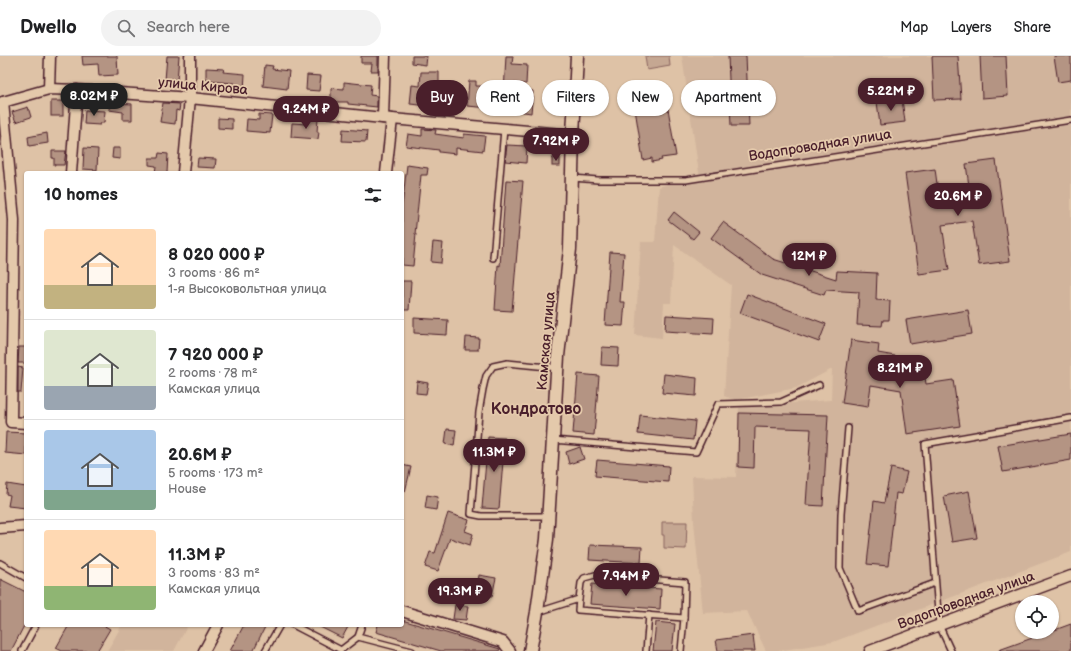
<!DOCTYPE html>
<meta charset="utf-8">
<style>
:root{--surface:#fff;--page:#f2f2f2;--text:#202124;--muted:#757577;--line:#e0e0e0;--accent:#4a1f2b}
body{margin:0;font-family:"Balsamiq Sans",sans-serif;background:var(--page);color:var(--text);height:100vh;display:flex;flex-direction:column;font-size:15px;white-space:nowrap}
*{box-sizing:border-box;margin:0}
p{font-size:13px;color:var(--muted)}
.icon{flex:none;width:22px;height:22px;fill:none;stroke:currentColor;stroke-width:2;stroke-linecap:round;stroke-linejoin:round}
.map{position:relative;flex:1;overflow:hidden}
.side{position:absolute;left:24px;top:115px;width:380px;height:456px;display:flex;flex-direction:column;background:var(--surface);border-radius:4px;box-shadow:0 1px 3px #0004}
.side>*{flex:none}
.hud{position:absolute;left:416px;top:24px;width:380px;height:36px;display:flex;gap:8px}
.fabs{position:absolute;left:1015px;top:539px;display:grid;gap:8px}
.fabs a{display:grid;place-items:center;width:44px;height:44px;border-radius:50%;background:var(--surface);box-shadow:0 1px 3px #0004;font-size:20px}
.price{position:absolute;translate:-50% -34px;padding:0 9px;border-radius:14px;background:var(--accent);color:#fff;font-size:13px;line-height:26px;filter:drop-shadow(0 1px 2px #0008)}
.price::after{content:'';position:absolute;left:50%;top:24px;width:12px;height:9px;margin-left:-6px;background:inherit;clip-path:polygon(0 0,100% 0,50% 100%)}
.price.active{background:#222;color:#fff}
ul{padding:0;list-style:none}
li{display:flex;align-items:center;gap:12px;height:100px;padding:0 20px}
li+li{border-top:1px solid var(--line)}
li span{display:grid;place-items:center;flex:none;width:112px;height:80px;border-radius:4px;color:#555}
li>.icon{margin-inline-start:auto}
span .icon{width:48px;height:48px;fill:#fffc;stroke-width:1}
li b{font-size:17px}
h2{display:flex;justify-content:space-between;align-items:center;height:48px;padding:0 20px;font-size:17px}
.tag{padding:0 14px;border-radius:18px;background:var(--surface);box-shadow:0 1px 3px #0004;font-size:14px;line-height:36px}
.tag.active{background:var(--accent);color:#fff}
header{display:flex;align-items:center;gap:24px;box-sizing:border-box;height:56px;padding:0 20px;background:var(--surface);border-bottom:1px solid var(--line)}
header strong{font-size:19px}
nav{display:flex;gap:22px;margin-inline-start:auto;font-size:14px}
.search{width:280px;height:36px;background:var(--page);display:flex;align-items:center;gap:10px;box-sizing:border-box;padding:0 14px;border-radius:22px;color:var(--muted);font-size:15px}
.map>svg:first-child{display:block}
</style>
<header>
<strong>Dwello</strong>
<div class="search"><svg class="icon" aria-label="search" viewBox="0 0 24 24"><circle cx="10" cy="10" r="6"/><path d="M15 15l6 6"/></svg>Search here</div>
<nav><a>Map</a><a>Layers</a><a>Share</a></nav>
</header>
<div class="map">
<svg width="1071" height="595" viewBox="0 0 1071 595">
<rect width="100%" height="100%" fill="#dec2a6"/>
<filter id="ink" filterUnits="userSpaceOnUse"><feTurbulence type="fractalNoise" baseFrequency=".025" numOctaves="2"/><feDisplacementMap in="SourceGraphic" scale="8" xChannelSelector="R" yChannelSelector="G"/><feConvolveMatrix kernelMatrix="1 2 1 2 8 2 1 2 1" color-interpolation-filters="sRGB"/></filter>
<g filter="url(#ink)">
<g fill="#d1b49c">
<polygon points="682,0 1071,0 1071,496 833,586 777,595 766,595 747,555 703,557 694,466 692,420 736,421 739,351 831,344 832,313 796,332 736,344 724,340 731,229 674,189 671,247 664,247 662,282 635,279 641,186 655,186 659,131 699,117"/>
<polygon points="122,569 188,569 174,595 107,595"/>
</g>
<g fill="#c5a792" stroke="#88635e">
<polygon points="645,0 669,0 670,10 647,14"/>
<polygon points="662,466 687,466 686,493 664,492 664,479 662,479"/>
</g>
<g fill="#b49483" stroke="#4a1f2b">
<polygon points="82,0 117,0 118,19 99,20 98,8 83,9"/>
<polygon points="167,0 179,0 177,25 165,24"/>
<polygon points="361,0 378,0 378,15 371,15 372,7 361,7"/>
<polygon points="412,0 427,0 426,9 412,7"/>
<polygon points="506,0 513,0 512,8 527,9 526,28 511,27 510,41 525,43 526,34 533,35 531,57 490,51 490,52 467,50 469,25 476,25 476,30 484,30 483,40 499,41 500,36 504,37"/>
<polygon points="728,0 746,0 749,70 731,70"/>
<polygon points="932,0 958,0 961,43 934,44"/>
<polygon points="980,0 1006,0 1008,40 982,42"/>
<polygon points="1054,0 1071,0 1071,24 1058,26"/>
<polygon points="265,9 273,10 272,13 289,15 287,33 263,30"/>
<polygon points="206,12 224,13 223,16 245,18 244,35 234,34 234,27 206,25"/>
<polygon points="421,16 439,16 439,34 447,34 446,46 453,46 452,57 439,56 439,51 410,48 412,29 420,30"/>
<polygon points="307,19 321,20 319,35 306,34"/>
<polygon points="344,26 371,29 370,39 377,40 377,51 348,48 348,46 331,46 331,32 344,33"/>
<polygon points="648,27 648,31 664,29 676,100 661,102 662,104 652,106 652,102 643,104 632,34 639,32 639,28"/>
<polygon points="110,43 119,43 118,47 132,48 132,64 123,64 123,56 109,54"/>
<polygon points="902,43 905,66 880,69 877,46"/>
<rect x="51" y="45" width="12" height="15"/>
<polygon points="163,47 180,48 179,55 176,54 175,68 160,66"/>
<polygon points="28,51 31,61 16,66 12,56"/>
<polygon points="85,54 105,55 104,67 100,67 100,69 84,68"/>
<polygon points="259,58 272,59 270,77 246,75 247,63 259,64"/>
<polygon points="218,62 232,63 232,73 218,72"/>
<polygon points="308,63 318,63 317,76 319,76 318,83 291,81 292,67 307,68"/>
<polygon points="343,73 367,75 366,86 342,85"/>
<polygon points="422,73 436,74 435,78 464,82 464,78 485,80 483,95 456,92 456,98 439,96 439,94 406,90 408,78 422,80"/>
<polygon points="47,77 48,87 29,90 28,81"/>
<polygon points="507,89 527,90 526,107 505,105"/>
<polygon points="84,92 98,93 97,114 83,113"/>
<polygon points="113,92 120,92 120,103 112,102"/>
<polygon points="52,95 66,95 64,109 54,109 54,102 52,102"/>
<polygon points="159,97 168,98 167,117 155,117 156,110 149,109 149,102 158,102"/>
<polygon points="198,102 216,103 215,112 197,111"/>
<rect x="552" y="102" width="8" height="8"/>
<polygon points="996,104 1010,205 979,209 972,165 942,169 949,214 919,218 905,117 935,113 940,150 971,145 966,108"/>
<polygon points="407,109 428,112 427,119 421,119 415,178 416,178 413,210 402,209 402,150"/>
<polygon points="506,124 523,125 512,255 495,254 498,209 500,210"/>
<polygon points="674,156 699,176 693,183 668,164"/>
<polygon points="723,166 773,203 836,223 837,215 877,217 876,244 890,245 889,264 883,264 882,270 857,269 859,236 826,234 824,239 762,219 711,182"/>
<polygon points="433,186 443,187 441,207 431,206"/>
<polygon points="610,196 624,197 620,246 625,246 623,270 605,269"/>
<polygon points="402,225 411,225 409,254 402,254"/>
<polygon points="747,238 826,268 819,286 740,257"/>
<polygon points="968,254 972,278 910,288 906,264"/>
<polygon points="666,259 714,262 713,278 665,275"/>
<polygon points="414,262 448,264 447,279 414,277"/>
<polygon points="466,281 479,282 478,294 465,294"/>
<polygon points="851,284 879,288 878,297 895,300 892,319 924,315 926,328 953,324 960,370 907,378 901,334 871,329 868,351 842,347"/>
<polygon points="19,291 26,291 26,307 18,307"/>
<polygon points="602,291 619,292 618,310 601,309"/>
<polygon points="18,311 23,312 21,336 18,336"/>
<polygon points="578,318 599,320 594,379 573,377"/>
<polygon points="664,318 697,322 696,340 662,337"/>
<polygon points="417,325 428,327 426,338 416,337"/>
<polygon points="739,357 828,359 823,450 806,449 811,373 755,371 754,412 738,411"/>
<polygon points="640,359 695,365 693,384 638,378"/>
<polygon points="447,373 456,374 454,390 445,388"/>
<polygon points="6,376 26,377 26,399 5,397"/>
<polygon points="1071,378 1071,404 1003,416 998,390"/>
<polygon points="488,381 505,382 499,453 482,452"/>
<polygon points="580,391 584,403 569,408 566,396"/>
<polygon points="597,404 669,410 668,426 595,420"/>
<polygon points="402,409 411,411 405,436 402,436"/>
<polygon points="891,412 907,416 902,438 896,437 888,510 867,508 874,445 884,447"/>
<polygon points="7,428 26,431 26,452 8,450 10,439 6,438"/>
<polygon points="969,435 977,482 952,486 944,440"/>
<polygon points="427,439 438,441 436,454 425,452"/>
<polygon points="448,457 469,464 465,475 473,478 470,489 450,482 438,515 425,511 430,496 435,497"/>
<polygon points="590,489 642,491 641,507 589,504"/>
<polygon points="479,519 496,522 492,540 462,534 465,523 478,526"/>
<polygon points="0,523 26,536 26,566 11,595 0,595"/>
<polygon points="592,528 661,533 660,553 590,548"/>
<polygon points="455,549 468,550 466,564 453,563"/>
<polygon points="402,564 500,593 499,595 441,595 376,576 378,569 402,569"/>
<polygon points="656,566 675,568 672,595 653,595"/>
<polygon points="1071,568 1071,595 999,595 999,594 1049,576 1052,576 1052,575"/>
<polygon points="69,569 103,569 110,573 97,595 62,595 56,592"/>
<polygon points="244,569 266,569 253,595 230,595"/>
<polygon points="316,569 349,569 342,582"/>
<polygon points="753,579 755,595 718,595 716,584"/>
</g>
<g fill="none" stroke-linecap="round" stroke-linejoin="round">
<g stroke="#4a1f2b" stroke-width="8">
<g id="service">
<polyline points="573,122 598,124 686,124 1071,64"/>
<polyline points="493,202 504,73"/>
<polyline points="848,372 841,458 840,512 858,555 935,527"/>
<polyline points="553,384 696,396 718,348 781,346 819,329"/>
<polyline points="547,460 481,460 471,458 479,356 483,333 486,320 493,310 507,307 558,312"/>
<polyline points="0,507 26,522"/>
<polyline points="579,543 581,527 584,522 595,519 685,526 684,562"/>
<polyline points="538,556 579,543 578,554 684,562 681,595"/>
<polyline points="293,569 341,594 358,581"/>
<polyline points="362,569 358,581 412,595"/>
<polyline points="22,595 36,569"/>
<polyline points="265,595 280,569"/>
<polyline points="646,595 649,559"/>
<polyline points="951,595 939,569 925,388 1071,362"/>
</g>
</g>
<g stroke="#4a1f2b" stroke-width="13">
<g id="minor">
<polyline points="49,33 50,0"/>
<polyline points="3,46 14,164 11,366 26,367"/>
<polyline points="0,48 3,46 49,33 77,34 190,42 392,63 573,79"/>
<polyline points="383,62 385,0"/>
<polyline points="71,117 77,34"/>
<polyline points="183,117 190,42 190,0"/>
<polyline points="386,117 392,63"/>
<polyline points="0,472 26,470"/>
<polyline points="402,555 503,586 510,595"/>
<polyline points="204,595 218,569"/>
<polyline points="870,595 1071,520"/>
</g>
</g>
<g stroke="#4a1f2b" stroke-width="15">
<polyline id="tertiary" points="530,595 537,556 547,483 558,300 570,193 573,79 577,0"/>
</g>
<use href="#service" stroke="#e4c9ab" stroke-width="5"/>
<use href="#minor" stroke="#e4c9ab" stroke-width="10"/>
<use href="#tertiary" stroke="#e4c9ab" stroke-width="12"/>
</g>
</g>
<g text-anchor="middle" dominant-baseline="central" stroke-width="3.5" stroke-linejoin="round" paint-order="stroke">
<g font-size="14" fill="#4a1f2b" stroke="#e4c9ab">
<text transform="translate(203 30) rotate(5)">улица Кирова</text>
<text transform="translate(820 89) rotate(-9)">Водопроводная улица</text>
<text transform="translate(546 285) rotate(-85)">Камская улица</text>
<text transform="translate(966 544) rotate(-20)">Водопроводная улица</text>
</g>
<g font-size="16" font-weight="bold" fill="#4a1f2b" stroke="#e4c9ab">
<text x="536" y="353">Кондратово</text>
</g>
</g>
</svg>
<div class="fabs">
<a><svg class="icon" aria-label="locate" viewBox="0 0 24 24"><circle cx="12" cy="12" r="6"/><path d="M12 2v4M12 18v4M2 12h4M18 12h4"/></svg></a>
</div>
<b class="price" style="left:891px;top:56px">5.22M ₽</b>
<b class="price active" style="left:94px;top:61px">8.02M ₽</b>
<b class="price" style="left:306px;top:74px">9.24M ₽</b>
<b class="price" style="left:556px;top:106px">7.92M ₽</b>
<b class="price" style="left:958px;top:161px">20.6M ₽</b>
<b class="price" style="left:809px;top:221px">12M ₽</b>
<b class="price" style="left:900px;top:333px">8.21M ₽</b>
<b class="price" style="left:494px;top:417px">11.3M ₽</b>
<b class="price" style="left:626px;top:541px">7.94M ₽</b>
<b class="price" style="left:460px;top:556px">19.3M ₽</b>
<div class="hud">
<a class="tag active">Buy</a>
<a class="tag">Rent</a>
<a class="tag">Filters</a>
<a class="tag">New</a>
<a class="tag">Apartment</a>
</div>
<section class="side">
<h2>10 homes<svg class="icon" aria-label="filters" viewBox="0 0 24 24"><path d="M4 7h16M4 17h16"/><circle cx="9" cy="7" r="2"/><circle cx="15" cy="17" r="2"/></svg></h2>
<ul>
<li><span style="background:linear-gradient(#ffd9b3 70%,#c2b280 0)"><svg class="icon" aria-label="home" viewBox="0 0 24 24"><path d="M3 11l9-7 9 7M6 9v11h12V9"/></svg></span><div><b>8 020 000 ₽</b><p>3 rooms · 86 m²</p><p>1-я Высоковольтная улица</p></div></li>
<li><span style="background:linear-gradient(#dfe7d0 70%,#9aa5b1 0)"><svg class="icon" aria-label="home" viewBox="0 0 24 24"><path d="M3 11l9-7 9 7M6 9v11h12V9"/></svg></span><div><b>7 920 000 ₽</b><p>2 rooms · 78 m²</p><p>Камская улица</p></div></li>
<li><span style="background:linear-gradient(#a9c7e8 75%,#7fa58c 0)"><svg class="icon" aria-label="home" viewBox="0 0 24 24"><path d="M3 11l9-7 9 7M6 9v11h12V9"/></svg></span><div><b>20.6M ₽</b><p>5 rooms · 173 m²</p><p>House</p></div></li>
<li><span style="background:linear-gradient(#ffd9b3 70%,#8fb573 0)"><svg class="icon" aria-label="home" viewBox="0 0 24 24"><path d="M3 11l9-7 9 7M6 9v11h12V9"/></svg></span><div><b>11.3M ₽</b><p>3 rooms · 83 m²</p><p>Камская улица</p></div></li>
</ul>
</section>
</div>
